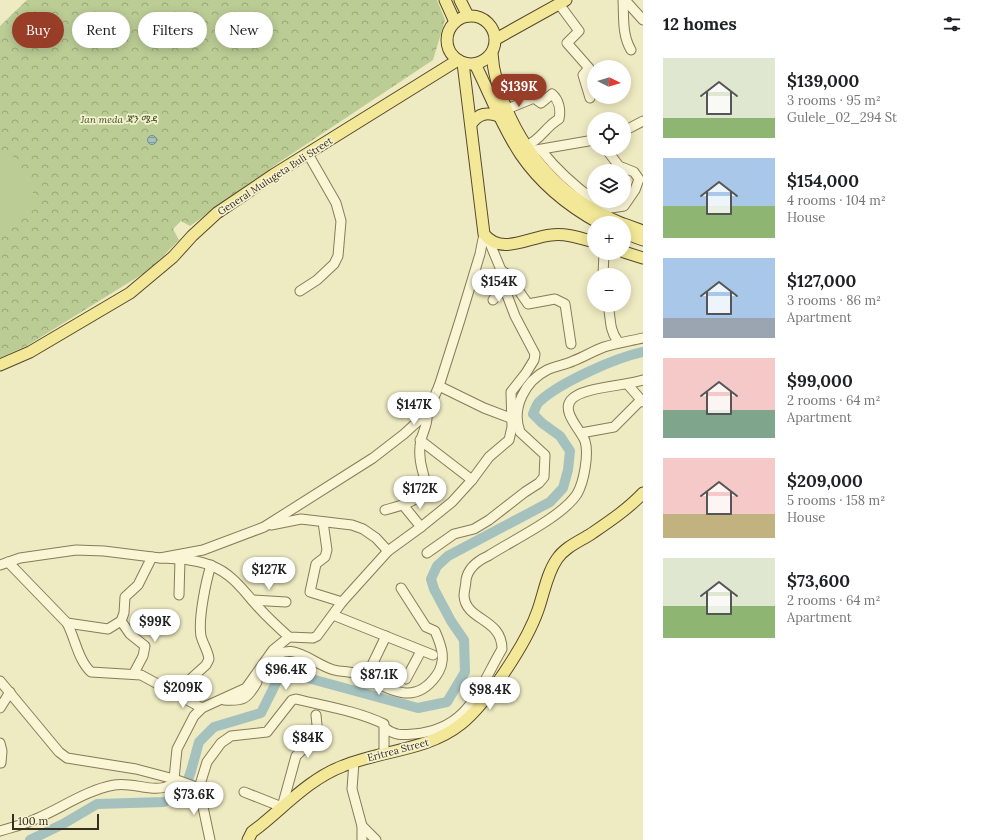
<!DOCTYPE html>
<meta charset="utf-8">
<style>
:root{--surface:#fff;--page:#f6f6f6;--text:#202124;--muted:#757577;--accent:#983d28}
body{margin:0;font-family:Lora,"Noto Sans Ethiopic",serif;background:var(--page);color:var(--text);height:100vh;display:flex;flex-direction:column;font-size:15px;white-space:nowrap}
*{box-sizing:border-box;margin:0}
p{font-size:13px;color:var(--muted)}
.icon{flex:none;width:22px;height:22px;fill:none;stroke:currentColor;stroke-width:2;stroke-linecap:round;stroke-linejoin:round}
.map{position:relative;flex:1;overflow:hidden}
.panel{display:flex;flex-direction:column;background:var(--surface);width:340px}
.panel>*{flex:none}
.hud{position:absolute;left:12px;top:12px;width:380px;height:36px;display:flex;gap:8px}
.needle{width:26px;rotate:95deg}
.tools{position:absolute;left:587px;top:60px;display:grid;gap:8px}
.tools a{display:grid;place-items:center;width:44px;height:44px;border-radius:50%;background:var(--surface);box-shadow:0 2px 10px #0003;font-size:20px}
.scale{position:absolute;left:12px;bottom:10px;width:87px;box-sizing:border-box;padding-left:4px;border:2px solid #372f1d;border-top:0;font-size:11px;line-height:14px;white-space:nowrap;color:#372f1d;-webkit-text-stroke:3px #f6f2d1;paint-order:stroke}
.price{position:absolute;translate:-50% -34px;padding:0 9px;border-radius:14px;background:#fff;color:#222;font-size:13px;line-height:26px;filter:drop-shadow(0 1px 2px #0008)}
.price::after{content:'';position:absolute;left:50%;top:24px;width:12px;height:9px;margin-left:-6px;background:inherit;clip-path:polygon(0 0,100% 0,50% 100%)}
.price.on{background:var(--accent);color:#fff}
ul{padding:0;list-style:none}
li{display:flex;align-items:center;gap:12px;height:100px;padding:0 20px}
li span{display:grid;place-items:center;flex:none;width:112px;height:80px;border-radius:0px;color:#555}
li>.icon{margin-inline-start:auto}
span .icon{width:48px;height:48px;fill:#fffc;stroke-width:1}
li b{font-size:17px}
h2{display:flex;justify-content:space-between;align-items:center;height:48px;padding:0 20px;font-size:17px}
.pill{padding:0 14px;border-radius:18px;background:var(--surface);box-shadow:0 2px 10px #0003;font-size:14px;line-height:36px}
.pill.on{background:var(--accent);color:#fff}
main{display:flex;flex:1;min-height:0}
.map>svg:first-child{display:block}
</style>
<main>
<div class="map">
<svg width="643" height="840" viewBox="0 0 643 840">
<defs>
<pattern id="park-crowns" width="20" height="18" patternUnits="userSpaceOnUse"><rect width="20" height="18" fill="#bbcc95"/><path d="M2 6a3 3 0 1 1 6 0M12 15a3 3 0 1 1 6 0" fill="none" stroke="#99a679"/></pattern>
<pattern id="water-rules" width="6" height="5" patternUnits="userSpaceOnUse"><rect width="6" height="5" fill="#a4c1be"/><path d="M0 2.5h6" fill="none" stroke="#869d9a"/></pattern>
</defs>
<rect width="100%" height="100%" fill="#eeeac1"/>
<polygon fill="url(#park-crowns)" points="27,0 437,0 445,20 433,60 278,163 190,226 181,221 173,229 179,240 149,270 28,345 0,358 0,26"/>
<polygon fill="#bbcc95" points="10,151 40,206 0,231 0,157"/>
<circle fill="url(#water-rules)" stroke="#6b8f8d" cx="152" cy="140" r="4.5"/>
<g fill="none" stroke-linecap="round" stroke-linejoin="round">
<path stroke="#a4c1be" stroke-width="10" d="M30 840 63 824 97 804 164 802 183 794 191 771 199 742 214 727 261 713 282 671 418 708 447 702 465 672 464 640 451 621 434 589 431 579 437 566 448 556 550 502 563 488 568 470 570 451 560 436 542 423 533 414C535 410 536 404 540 401 561 382 615 358 643 352"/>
<g stroke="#887b59" stroke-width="11">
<g id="minor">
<path d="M623 0C624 18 622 35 631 50"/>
<polyline points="625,0 643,20"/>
<polyline points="559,4 579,31 567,43 589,68 583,75 590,98"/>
<path d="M507 109 534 98 541 103 552 94C559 100 561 110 559 119 545 127 542 139 526 146"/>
<polyline points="624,131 643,121"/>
<polyline points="536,150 594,140"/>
<path d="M541 150C556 169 573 185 594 200"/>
<polyline points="596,201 611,208 624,206 635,190 639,179 634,172 619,166 606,149"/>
<polyline points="501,270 508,275 528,304 555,299 565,304 571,344"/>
<polyline points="603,275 604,253"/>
<polyline points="300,291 317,280 334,264 338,256 341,221 336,203 308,154"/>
<polyline points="493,300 504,287"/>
<path d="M608 305C611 318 609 329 617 340"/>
<polyline points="439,386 484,408 513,419"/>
<polyline points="629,386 643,402"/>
<polyline points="581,433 614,427 640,401"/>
<polyline points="420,440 472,480"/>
<polyline points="403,505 421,527"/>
<path d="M385 510C399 506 419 502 426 488 425 472 418 466 420 447 420 435 429 425 427 413"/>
<polyline points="323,522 327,550 325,557 316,564 310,592 342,602"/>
<polyline points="271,525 301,519 352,525 363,529 376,538 388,551"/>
<path d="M427 553 454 534 474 529 489 520 525 492 539 483 544 477 545 455 520 432C511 408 525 381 547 370 555 366 565 365 573 361 584 357 593 351 604 347 616 343 630 341 643 338"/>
<path d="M160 558C177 559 197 559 212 566 233 574 245 593 260 609 269 619 279 628 289 637L313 638 317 636 342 602 388 551 421 527 452 502 472 480 489 457 509 440 512 427 511 392 526 373 534 360 535 354 515 316 504 287 501 270 489 241"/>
<path d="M8 562 67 623C75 638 78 660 91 672L141 675 202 708"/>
<polyline points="0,565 20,558 76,550 104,551 160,558 203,550 264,527 373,458 404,434 427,413 439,386 460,320 480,254 484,234"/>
<polyline points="179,595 180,559"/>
<polyline points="252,600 286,602"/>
<polyline points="333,615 433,655"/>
<polyline points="121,621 130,634 145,646 143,656 134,673"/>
<polyline points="67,623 108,629 121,621 124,613 125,597 138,585 152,557"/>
<path d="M269 663C290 636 311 664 334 670 342 672 350 671 358 674 386 686 412 709 436 676 447 661 442 647 435 631L426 627 401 588"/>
<polyline points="372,665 386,636"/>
<polyline points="406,679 421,651"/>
<polyline points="0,681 59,752 67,758 136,769 174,779 199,788"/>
<path d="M175 693 206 665 209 659C208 651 203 644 201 636 198 619 206 581 211 565"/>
<path d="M224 700C243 701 247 700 257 682"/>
<polyline points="0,708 10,692"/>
<path d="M385 728C395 736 403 735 414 734 469 729 478 690 502 649 502 618 466 621 464 596 464 591 466 585 466 580 468 568 477 561 488 556 513 540 562 517 577 494 584 482 589 454 585 441 581 430 561 412 571 400 581 387 626 386 643 380"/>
<polyline points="0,743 2,751 1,763"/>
<polyline points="354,762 352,789 362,826 362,840"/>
<polyline points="244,792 282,807 296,756 313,740 315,734 317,725 316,715"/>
<polyline points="362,826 376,840"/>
<path d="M0 831C13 827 26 824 38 818 63 807 87 790 114 785 133 781 155 795 172 784L174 779 177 749 194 716 202 708 246 688 273 650 289 637"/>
<path d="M210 840 199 788 207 762 221 743 231 736 267 732 292 700 296 699C325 706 357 711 384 724V753"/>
</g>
</g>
<g stroke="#56482d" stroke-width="13">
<g id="major">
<polyline points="445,0 455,22"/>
<polyline points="460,0 468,16"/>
<circle cx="471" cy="40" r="24"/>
<polyline points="496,39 566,0"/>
<path d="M492 53C493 73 499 89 506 108 529 162 566 201 621 223"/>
<path d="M463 63 484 234C501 256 529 237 551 235 566 233 580 238 594 242"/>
<path d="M475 64C490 94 502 127 521 155 541 184 568 206 599 223"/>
<path d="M471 124C479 113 487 112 499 116"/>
<polyline points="624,224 643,231"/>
<polyline points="624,233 643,240"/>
<polyline points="624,252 643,258"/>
<polyline points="0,365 30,352 130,293 173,257 192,236 217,213 273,175 458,60"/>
<path d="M248 840 252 832 260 826C286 805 311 778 343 766 382 750 427 751 461 724 488 702 527 642 538 610 544 593 547 573 557 559 565 547 580 541 591 534 610 521 628 509 643 493"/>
</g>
</g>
<use href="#minor" stroke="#f9f5d5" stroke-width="9"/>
<use href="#major" stroke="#f2e898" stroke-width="11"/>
</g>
<g text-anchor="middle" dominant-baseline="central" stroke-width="3.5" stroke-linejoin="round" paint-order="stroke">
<g font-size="10" font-style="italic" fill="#3e5423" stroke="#f6f2d1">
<text x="119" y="119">Jan meda ጃን ሜዳ</text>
</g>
<g font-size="10" fill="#372f1d" stroke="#f6f2d1">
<text transform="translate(275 176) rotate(-33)">General Mulugeta Buli Street</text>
<text transform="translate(398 750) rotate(-15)">Eritrea Street</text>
</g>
</g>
</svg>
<div class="tools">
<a><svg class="needle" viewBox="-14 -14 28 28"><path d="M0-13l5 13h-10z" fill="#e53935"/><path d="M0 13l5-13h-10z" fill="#757577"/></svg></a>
<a><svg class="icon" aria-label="locate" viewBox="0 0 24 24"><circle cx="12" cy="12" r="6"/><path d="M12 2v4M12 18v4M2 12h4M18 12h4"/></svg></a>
<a><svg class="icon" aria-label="layers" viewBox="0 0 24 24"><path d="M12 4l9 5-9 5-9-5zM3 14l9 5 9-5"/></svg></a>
<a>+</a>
<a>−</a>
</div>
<div class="scale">100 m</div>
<b class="price on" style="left:519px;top:108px">$139K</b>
<b class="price" style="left:499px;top:303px">$154K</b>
<b class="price" style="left:414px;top:426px">$147K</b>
<b class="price" style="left:420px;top:510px">$172K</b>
<b class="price" style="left:269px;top:591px">$127K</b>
<b class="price" style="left:155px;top:643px">$99K</b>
<b class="price" style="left:286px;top:691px">$96.4K</b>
<b class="price" style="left:379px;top:696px">$87.1K</b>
<b class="price" style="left:183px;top:709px">$209K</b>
<b class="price" style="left:490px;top:711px">$98.4K</b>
<b class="price" style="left:308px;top:759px">$84K</b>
<b class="price" style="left:194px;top:816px">$73.6K</b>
<div class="hud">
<a class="pill on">Buy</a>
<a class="pill">Rent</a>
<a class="pill">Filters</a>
<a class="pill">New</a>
</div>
</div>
<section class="panel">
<h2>12 homes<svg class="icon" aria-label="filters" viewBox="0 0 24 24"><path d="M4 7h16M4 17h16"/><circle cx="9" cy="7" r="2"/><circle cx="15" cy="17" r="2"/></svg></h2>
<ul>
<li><span style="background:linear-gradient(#dfe7d0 75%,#8fb573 0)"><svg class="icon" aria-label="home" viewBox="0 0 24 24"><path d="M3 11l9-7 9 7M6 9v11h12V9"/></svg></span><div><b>$139,000</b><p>3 rooms · 95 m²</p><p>Gulele_02_294 St</p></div></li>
<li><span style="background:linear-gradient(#a9c7e8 60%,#8fb573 0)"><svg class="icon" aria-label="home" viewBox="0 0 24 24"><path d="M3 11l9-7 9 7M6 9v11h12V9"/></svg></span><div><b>$154,000</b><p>4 rooms · 104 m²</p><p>House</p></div></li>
<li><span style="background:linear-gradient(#a9c7e8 75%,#9aa5b1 0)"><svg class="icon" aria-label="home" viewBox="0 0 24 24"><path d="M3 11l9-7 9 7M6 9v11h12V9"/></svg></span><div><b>$127,000</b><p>3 rooms · 86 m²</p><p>Apartment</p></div></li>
<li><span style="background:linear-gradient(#f6c9c9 65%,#7fa58c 0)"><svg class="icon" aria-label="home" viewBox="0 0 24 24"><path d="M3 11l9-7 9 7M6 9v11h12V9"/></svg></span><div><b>$99,000</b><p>2 rooms · 64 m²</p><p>Apartment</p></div></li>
<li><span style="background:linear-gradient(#f6c9c9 70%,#c2b280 0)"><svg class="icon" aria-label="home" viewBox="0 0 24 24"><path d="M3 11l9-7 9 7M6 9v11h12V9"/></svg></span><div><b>$209,000</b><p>5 rooms · 158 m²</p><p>House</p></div></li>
<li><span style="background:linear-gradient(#dfe7d0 60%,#8fb573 0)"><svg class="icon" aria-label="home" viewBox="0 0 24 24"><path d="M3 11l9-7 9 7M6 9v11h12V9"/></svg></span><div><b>$73,600</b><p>2 rooms · 64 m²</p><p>Apartment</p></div></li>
</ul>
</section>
</main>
